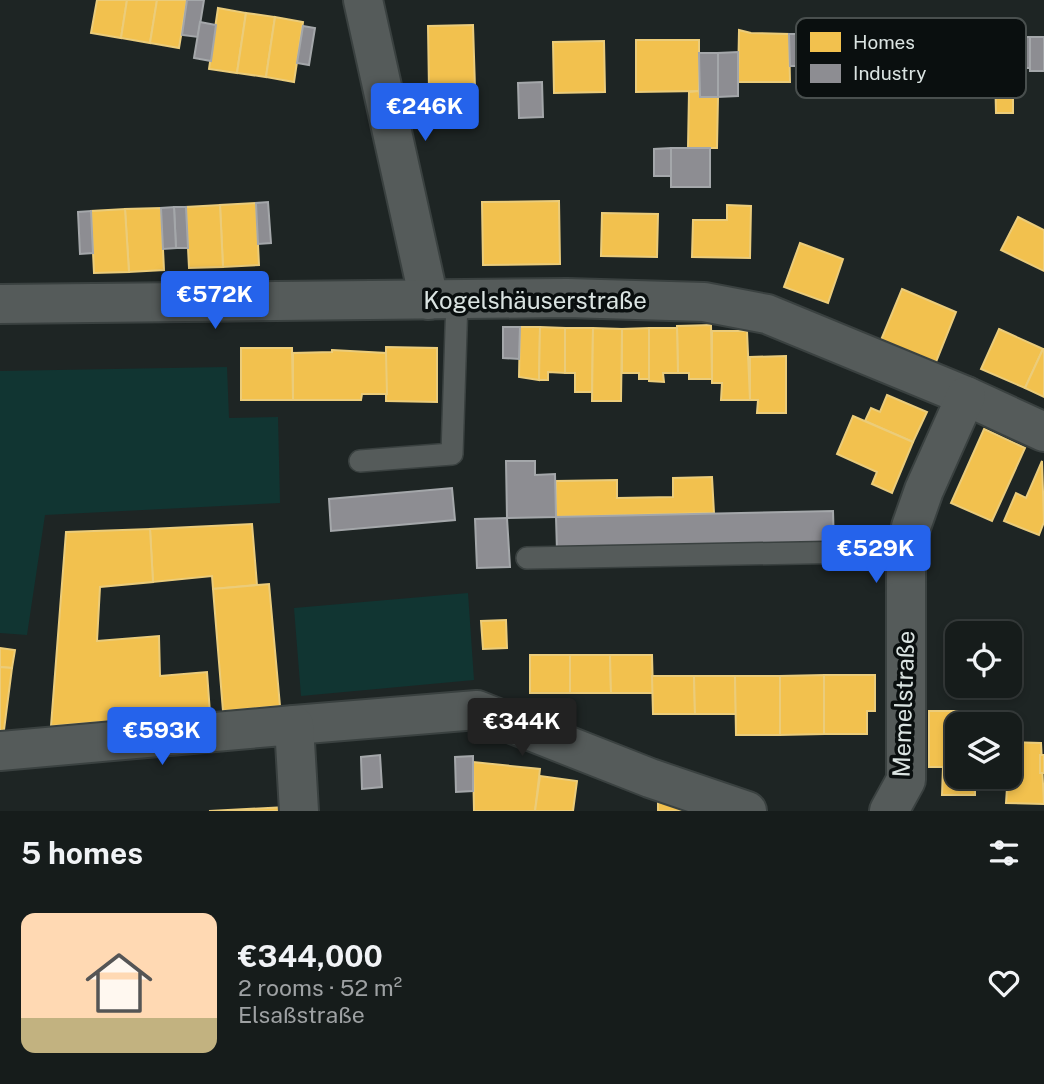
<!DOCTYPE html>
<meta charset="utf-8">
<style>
:root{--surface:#161c1b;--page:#1f2524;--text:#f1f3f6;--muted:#9ea1a3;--line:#353a3a;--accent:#2563eb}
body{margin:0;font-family:"Public Sans",sans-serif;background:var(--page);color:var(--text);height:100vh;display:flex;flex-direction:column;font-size:26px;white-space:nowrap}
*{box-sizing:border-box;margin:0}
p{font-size:23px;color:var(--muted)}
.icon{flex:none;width:38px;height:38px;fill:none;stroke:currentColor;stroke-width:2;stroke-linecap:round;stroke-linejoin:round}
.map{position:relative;height:811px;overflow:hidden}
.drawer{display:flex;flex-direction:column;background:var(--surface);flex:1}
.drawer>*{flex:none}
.fabs{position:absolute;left:945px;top:621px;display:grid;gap:14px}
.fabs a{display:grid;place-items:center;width:77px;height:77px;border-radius:14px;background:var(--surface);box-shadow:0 4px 10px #0003,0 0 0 2px var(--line);font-size:35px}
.price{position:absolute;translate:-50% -60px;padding:0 16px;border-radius:7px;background:var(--accent);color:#fff;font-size:23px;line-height:46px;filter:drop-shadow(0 2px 4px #0008)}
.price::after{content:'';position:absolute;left:50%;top:42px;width:21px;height:16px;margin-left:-10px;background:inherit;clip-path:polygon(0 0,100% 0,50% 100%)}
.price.on{background:#222;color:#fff}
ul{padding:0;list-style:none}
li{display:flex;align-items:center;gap:21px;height:175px;padding:0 21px}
li span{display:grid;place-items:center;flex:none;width:196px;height:140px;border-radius:14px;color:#555}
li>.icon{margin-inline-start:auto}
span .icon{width:84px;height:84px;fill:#fffc;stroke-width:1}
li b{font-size:30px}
h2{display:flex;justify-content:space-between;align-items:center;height:84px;padding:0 21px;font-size:30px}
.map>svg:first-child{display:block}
</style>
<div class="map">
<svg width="1044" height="811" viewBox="0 0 1044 811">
<rect width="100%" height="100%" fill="#1e2524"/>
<g fill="#113532">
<polygon points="227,367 229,418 278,417 280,503 45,515 27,635 0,633 0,371"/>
<polygon points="468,593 474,680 301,696 294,608"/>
</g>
<g fill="#f2c14e" stroke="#ebcc7a" stroke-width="2">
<polygon points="97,0 127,0 121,38 91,33"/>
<polygon points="127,0 157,0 150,43 121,38"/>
<polygon points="157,0 187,0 179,48 150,43"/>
<polygon points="218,8 246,13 237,73 209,69"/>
<polygon points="246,13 275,17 266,77 237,73"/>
<polygon points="275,17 303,22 294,82 266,77"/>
<polygon points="473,25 475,88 429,90 428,26"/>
<polygon points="739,30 751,33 789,34 790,82 738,82"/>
<polygon points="977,31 1013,31 1013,113 996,113 995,72 977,72"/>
<polygon points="636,40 699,40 699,91 636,92"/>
<polygon points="604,41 605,92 554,93 553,42"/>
<polygon points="699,91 700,97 718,97 717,148 688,148 689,92"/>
<polygon points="559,201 560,264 483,265 482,202"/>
<polygon points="256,203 259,265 223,267 220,205"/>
<polygon points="220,205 223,267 189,268 186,207"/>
<polygon points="727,205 751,206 750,258 692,257 693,220 727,220"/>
<polygon points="161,208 164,270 129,272 125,209"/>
<polygon points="125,209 129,272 94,273 91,211"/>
<polygon points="602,213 658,214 657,257 601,256"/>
<polygon points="1018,217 1044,230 1044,271 1001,250"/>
<polygon points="800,243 843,259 828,303 784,287"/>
<polygon points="902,289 956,312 936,362 881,340"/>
<polygon points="711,325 712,379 689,379 689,373 678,373 677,326"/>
<polygon points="520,327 540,327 539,380 519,377"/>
<polygon points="540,327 565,328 565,373 548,372 548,380 539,380"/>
<polygon points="565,328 593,328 592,392 575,392 575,373 565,373"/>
<polygon points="593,328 622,329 621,401 592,401"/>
<polygon points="649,328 649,379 639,379 639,373 622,373 622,329"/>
<polygon points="649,328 677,328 678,373 663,373 664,382 649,381"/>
<polygon points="999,329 1043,349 1025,388 981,369"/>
<polygon points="712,331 747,331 750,400 721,400 722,383 712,383"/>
<polygon points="386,347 437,348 437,402 386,401"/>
<polygon points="241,348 292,348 293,400 241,400"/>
<polygon points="1043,349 1044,349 1044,397 1025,388"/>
<polygon points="332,350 386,353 387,394 362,394 361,400 293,400 293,353 332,352"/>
<polygon points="786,356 786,413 757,413 758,400 750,400 750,357"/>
<polygon points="887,395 927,412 913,442 865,421 871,408 880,412"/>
<polygon points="853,416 913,442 892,493 872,484 877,472 837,454"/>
<polygon points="984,429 1025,448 992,521 951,503"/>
<polygon points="1042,461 1044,522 1039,535 1004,521 1016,493 1026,498"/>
<polygon points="712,477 714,513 556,517 556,481 617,480 617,498 673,497 673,478"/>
<polygon points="252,524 257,585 213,589 212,576 153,582 150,529"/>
<polygon points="150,529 153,582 100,587 97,641 159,636 160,676 207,672 210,713 51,726 66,532"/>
<polygon points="269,584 280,706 223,711 213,589"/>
<polygon points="506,620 507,648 483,649 481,621"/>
<polygon points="0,648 15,650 12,668 0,667"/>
<rect x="530" y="655" width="40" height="38"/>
<polygon points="570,655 610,655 611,693 570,693"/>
<polygon points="610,655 652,655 653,693 611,693"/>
<polygon points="0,667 12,668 4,730 0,731"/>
<polygon points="824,675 824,734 780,735 780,676"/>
<polygon points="824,675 875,675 875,711 867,711 867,734 824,734"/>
<polygon points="652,676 694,676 695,714 653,714"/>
<polygon points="694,676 735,676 736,714 695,714"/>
<polygon points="735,676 780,676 780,735 736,735"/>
<polygon points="929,711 974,711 975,724 957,724 957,777 975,777 975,795 942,795 943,767 929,767"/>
<polygon points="1010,742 1041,743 1044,804 1006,803"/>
<rect x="1040" y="755" width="4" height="18"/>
<polygon points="473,762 540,769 535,811 474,811"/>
<polygon points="540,776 577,781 573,811 535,811"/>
<polygon points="658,802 702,803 702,811 658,811"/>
<polygon points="286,807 286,811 209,811"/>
</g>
<g fill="#8d8d92" stroke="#a4a7aa" stroke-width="2">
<polygon points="187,0 204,0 198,37 182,35"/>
<polygon points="200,22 216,25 211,61 194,58"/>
<polygon points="303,26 315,28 309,65 297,63"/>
<polygon points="789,34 812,34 812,66 790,66"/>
<polygon points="1012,37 1030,37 1030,68 1013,68"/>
<rect x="1030" y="37" width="14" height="34"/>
<polygon points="738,52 738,96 718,97 718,53"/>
<polygon points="699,53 718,53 718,97 700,97"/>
<polygon points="542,82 543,117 519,118 518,83"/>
<polygon points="470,89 471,122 438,123 437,90"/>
<rect x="671" y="148" width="39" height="39"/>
<polygon points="671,148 671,176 654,176 654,149"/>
<polygon points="268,202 271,243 258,244 256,203"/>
<polygon points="174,207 186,207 188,248 176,248"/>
<polygon points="174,207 176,248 163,249 161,208"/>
<polygon points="91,211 93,253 80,254 78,212"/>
<polygon points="503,327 520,327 519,359 503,358"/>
<polygon points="506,461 535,461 535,475 555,474 556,517 507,518"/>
<polygon points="452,488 455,520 331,531 329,499"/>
<polygon points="833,511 834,546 557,551 556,517"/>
<polygon points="507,518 510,567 477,568 475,519"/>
<rect x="975" y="716" width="15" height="8"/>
<rect x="990" y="720" width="17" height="4"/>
<polygon points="380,755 382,787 362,789 361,757"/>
<polygon points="473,756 473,791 456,792 455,757"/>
</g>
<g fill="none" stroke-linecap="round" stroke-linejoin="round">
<g stroke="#3a4140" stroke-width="24">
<g id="service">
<polyline points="360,461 452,454 457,299"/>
<polyline points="527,558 906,551"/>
</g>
</g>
<g stroke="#3a4140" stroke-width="42">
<g id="minor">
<polyline points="363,0 429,300"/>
<polyline points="0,304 567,298 704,302 767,314 966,396 1044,432"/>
<polyline points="294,725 477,710 650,778 747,811"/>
<polyline points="0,751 294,725 299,811"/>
<polyline points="889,811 906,780 906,551 911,527 924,490 966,396"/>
</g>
</g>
<use href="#service" stroke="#555b5a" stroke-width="21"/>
<use href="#minor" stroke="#555b5a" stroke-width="38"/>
</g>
<g text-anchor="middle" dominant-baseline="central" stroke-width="7" stroke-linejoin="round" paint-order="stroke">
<g font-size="24" fill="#dbe4e2" stroke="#0a0f0f">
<text x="535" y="300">Kogelshäuserstraße</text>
<text transform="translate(903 704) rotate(-88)">Memelstraße</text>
</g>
</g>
<rect x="796" y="18" width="230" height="80" rx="10" fill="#0a0f0f" stroke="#494f4e" stroke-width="2"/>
<rect x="810" y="32" width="31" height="20" fill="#f2c14e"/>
<rect x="810" y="64" width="31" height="19" fill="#8d8d92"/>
<g font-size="19" fill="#dbe4e2">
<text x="853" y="49">Homes</text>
<text x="853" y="80">Industry</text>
</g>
</svg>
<div class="fabs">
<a><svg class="icon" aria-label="locate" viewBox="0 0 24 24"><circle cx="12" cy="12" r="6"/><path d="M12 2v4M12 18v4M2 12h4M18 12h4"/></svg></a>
<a><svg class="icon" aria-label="layers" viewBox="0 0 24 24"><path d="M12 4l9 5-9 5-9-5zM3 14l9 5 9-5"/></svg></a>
</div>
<b class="price" style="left:425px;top:143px">€246K</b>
<b class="price" style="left:215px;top:331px">€572K</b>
<b class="price" style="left:876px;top:585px">€529K</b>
<b class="price on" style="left:522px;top:758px">€344K</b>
<b class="price" style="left:162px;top:767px">€593K</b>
</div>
<section class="drawer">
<h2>5 homes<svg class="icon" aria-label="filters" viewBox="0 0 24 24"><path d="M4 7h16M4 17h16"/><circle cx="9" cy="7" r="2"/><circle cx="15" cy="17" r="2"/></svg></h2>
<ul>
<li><span style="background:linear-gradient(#ffd9b3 75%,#c2b280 0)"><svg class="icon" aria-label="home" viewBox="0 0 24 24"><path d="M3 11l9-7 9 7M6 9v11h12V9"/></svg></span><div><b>€344,000</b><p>2 rooms · 52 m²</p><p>Elsaßstraße</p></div><svg class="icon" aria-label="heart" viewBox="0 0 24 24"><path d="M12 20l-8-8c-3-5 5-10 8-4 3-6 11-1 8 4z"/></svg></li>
</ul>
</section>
